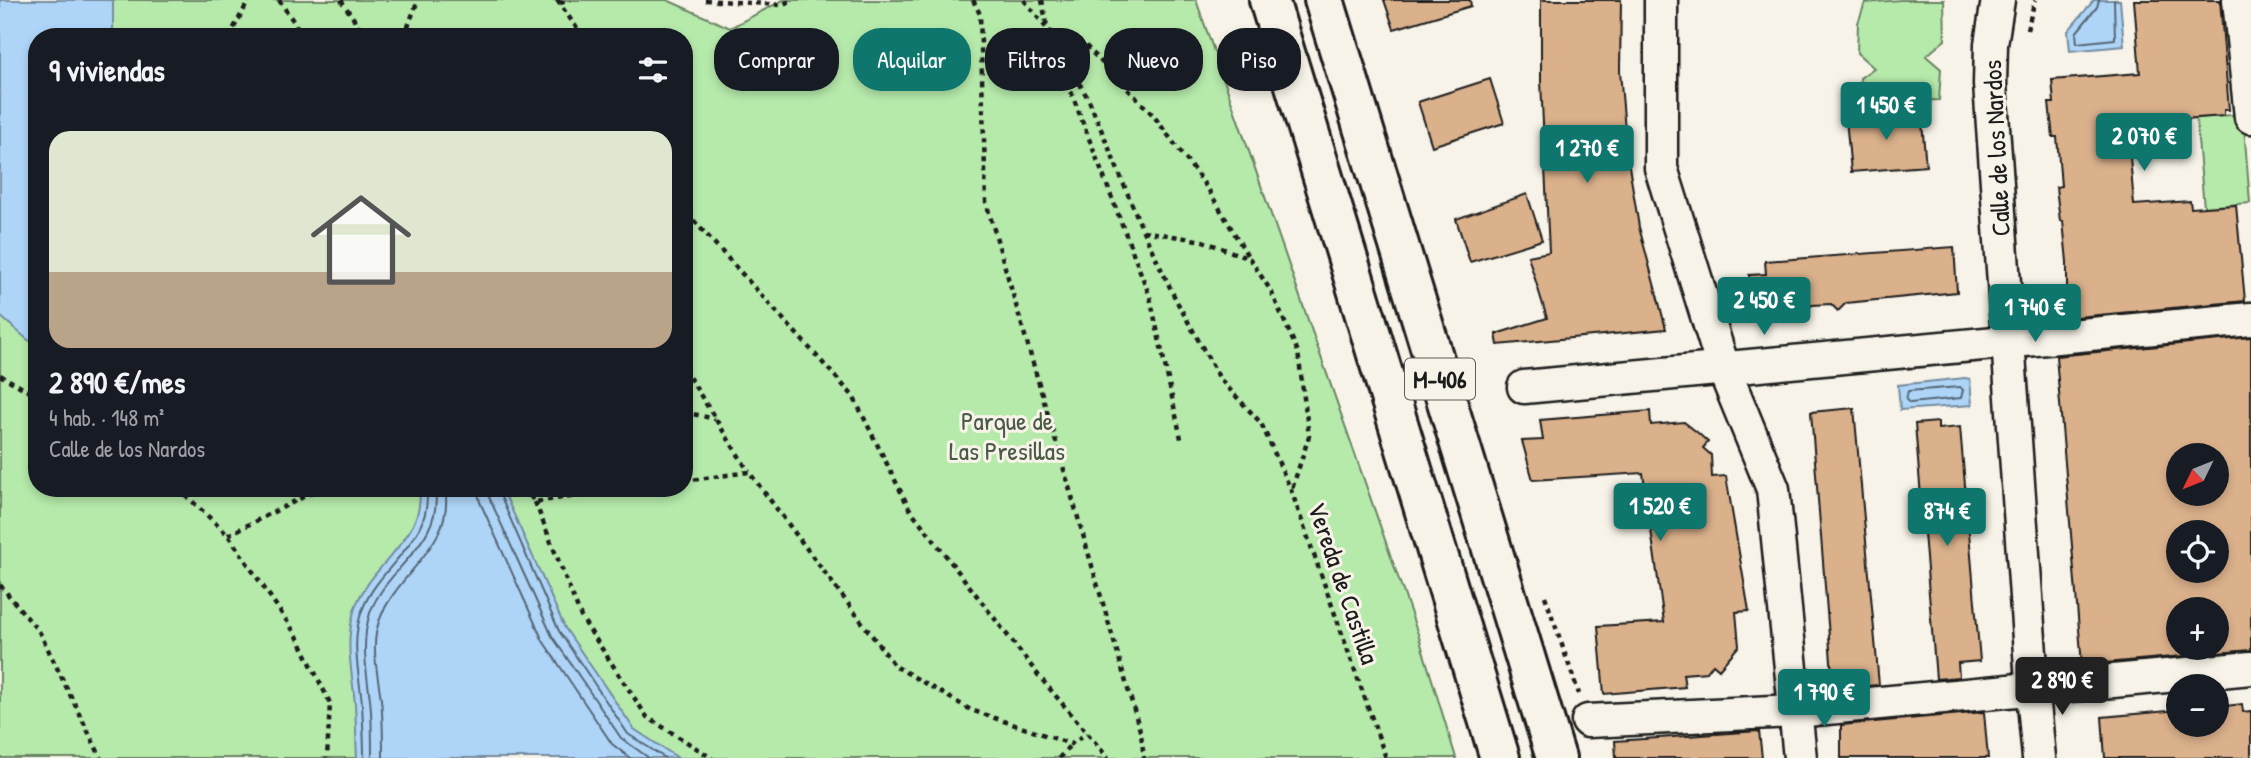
<!DOCTYPE html>
<html lang="es">
<meta charset="utf-8">
<style>
:root{--surface:#171b24;--page:#20242c;--text:#f1f3f6;--muted:#9ea1a6;--accent:#0f766e}
body{margin:0;font-family:"Patrick Hand",sans-serif;background:var(--page);color:var(--text);height:100vh;display:flex;flex-direction:column;font-size:26px;white-space:nowrap}
*{box-sizing:border-box;margin:0}
p{font-size:23px;color:var(--muted)}
.icon{flex:none;width:38px;height:38px;fill:none;stroke:currentColor;stroke-width:2;stroke-linecap:round;stroke-linejoin:round}
.map{position:relative;flex:1;overflow:hidden}
.drawer{position:absolute;left:28px;top:28px;width:665px;height:469px;display:flex;flex-direction:column;background:var(--surface);border-radius:28px;box-shadow:0 4px 10px #0003}
.drawer>*{flex:none}
.top-card{position:absolute;left:714px;top:28px;width:665px;height:63px;display:flex;gap:14px}
.needle{width:46px;rotate:227deg}
.fabs{position:absolute;left:2166px;top:443px;display:grid;gap:14px}
.fabs a{display:grid;place-items:center;width:63px;height:63px;border-radius:50%;background:var(--surface);box-shadow:0 4px 10px #0003;font-size:35px}
.price{position:absolute;translate:-50% -60px;padding:0 16px;border-radius:7px;background:var(--accent);color:#fff;font-size:23px;line-height:46px;filter:drop-shadow(0 2px 4px #0008)}
.price::after{content:'';position:absolute;left:50%;top:42px;width:21px;height:16px;margin-left:-10px;background:inherit;clip-path:polygon(0 0,100% 0,50% 100%)}
.price.active{background:#222;color:#fff}
ul{padding:0;list-style:none}
li{display:grid;align-content:center;gap:14px;height:371px;padding:0 21px}
li span{display:grid;place-items:center;height:217px;border-radius:21px;color:#555}
li>.icon{margin-inline-start:auto}
span .icon{width:126px;height:126px;fill:#fffc;stroke-width:1}
li b{font-size:30px}
h2{display:flex;justify-content:space-between;align-items:center;height:84px;padding:0 21px;font-size:30px}
.tag{padding:0 24px;border-radius:28px;background:var(--surface);box-shadow:0 4px 10px #0003;font-size:24px;line-height:63px}
.tag.active{background:var(--accent);color:#fff}
.map>svg:first-child{display:block}
</style>
<div class="map">
<svg width="2251" height="758" viewBox="0 0 2251 758">
<rect width="100%" height="100%" fill="#f7f3e8"/>
<filter id="ink" filterUnits="userSpaceOnUse"><feTurbulence type="fractalNoise" baseFrequency=".0143" numOctaves="2"/><feDisplacementMap in="SourceGraphic" scale="14" xChannelSelector="R" yChannelSelector="G"/><feConvolveMatrix kernelMatrix="1 2 1 2 8 2 1 2 1" color-interpolation-filters="sRGB"/></filter>
<g filter="url(#ink)">
<g fill="#b6eaab" stroke="#698364" stroke-width="2" fill-rule="evenodd">
<path d="M0 0H667L730 28 783 0H1196L1418 634 1456 758H0ZM37 37H684V488H37Z"/>
<polygon points="1900,0 1944,0 1945,40 1926,56 1941,69 1939,100 1865,103 1860,78 1874,68 1857,53 1858,23 1865,3"/>
<polygon points="2243,114 2250,203 2204,207 2196,118"/>
</g>
<g fill="#aed5f8" stroke="#748ba0" stroke-width="2">
<polygon points="0,0 113,0 113,37 37,37 37,344 28,340 0,316"/>
<polygon points="2094,0 2120,0 2124,46 2070,51 2068,31"/>
<polygon points="1965,378 1970,379 1972,405 1900,410 1898,385"/>
<path d="M419 488H502L565 628 634 729 678 758H357C356 740 356 722 355 704 352 669 344 643 355 608 370 564 427 538 419 488Z"/>
</g>
<g fill="none" stroke-linecap="round" stroke-linejoin="round">
<g stroke="#566674" stroke-width="2">
<polyline points="2099,0 2097,7 2076,33 2077,43 2115,39 2114,0"/>
<polygon points="1960,387 1963,390 1961,398 1910,403 1906,400 1908,391"/>
<polyline points="477,488 480,502 543,641 612,744 630,758"/>
<polyline points="488,488 489,497 552,636 621,738 649,758"/>
<polyline points="497,488 559,631 628,734 665,758"/>
<path d="M364 758C364 740 363 722 362 704 359 671 350 640 363 608 380 565 435 538 426 488"/>
<path d="M372 758C372 738 372 718 370 699 366 669 361 642 370 613 386 567 444 543 435 488"/>
<path d="M383 758C383 738 383 718 381 699 377 670 369 641 382 614 402 570 455 542 445 488"/>
</g>
</g>
<g fill="#dbb18c" stroke="#1c1c1c" stroke-width="2" fill-rule="evenodd">
<polygon points="1384,0 1470,0 1471,6 1394,29"/>
<polygon points="1541,0 1621,0 1620,71 1627,154 1639,227 1666,329 1498,345 1496,334 1547,318 1528,256 1549,252 1541,81"/>
<polygon points="2134,0 2220,0 2229,110 2224,110 2224,116 2184,119 2186,139 2129,144 2134,205 2190,201 2191,208 2236,205 2245,301 2067,318 2067,262 2063,221 2060,221 2056,187 2061,186 2057,137 2053,137 2049,103 2054,103 2052,80 2140,73"/>
<polygon points="1490,79 1504,123 1432,146 1418,102"/>
<polygon points="1921,112 1926,166 1851,172 1846,119"/>
<polygon points="1527,194 1542,240 1470,262 1456,219"/>
<polygon points="1954,247 1957,292 1846,303 1838,311 1831,304 1812,305 1803,313 1797,307 1777,308 1770,315 1751,305 1749,275 1766,274 1765,261"/>
<path d="M2251 337V650L2082 665 2056 356ZM2179 455H2217V494H2179ZM2179 532H2217V570H2179ZM2179 609H2217V648H2179Z"/>
<polygon points="1854,408 1879,685 1855,687 1854,672 1832,674 1811,412"/>
<polygon points="1650,411 1651,425 1684,422 1698,433 1708,442 1703,448 1711,455 1712,477 1726,476 1749,611 1736,612 1739,646 1719,669 1713,664 1707,672 1683,674 1685,687 1604,694 1598,626 1664,622 1643,473 1533,480 1522,441 1543,440 1540,420"/>
<polygon points="1938,422 1938,429 1960,427 1980,661 1958,663 1959,677 1936,679 1915,424"/>
<polygon points="2242,704 2243,712 2251,711 2251,758 2105,758 2102,717 2179,710 2179,724 2217,724 2217,707"/>
<polygon points="1984,712 1988,758 1841,758 1841,725"/>
<polygon points="1759,731 1762,758 1616,758 1615,741"/>
</g>
<g fill="none" stroke-linecap="round" stroke-linejoin="round">
<g stroke="#1c1c1c" stroke-width="37">
<g id="minor">
<polyline points="1661,0 1661,168 1723,367 1773,489 1800,758"/>
<polyline points="1998,0 1991,44 1990,84 2032,682 2039,758"/>
<polyline points="2239,0 2251,117"/>
<polyline points="1524,387 2251,319"/>
<polyline points="1588,721 1795,711 2251,668"/>
</g>
</g>
<g stroke="#1c1c1c" stroke-width="44">
<g id="highway">
<polyline points="1269,0 1500,758"/>
<polyline points="1324,0 1556,758"/>
</g>
</g>
<g stroke="#1c1c1c" stroke-width="4.5" stroke-dasharray="5 5" stroke-linecap="butt">
<polyline points="279,0 304,37"/>
<polyline points="341,0 366,37"/>
<polyline points="557,0 583,37"/>
<polyline points="705,0 781,5 793,0"/>
<polyline points="973,0 980,14 986,202 1141,734 1144,758"/>
<polyline points="1024,0 1048,30 1089,100 1143,231 1176,300 1220,379 1261,423 1291,490 1386,758"/>
<polyline points="1042,0 1047,27"/>
<polyline points="560,3 570,0"/>
<polyline points="2027,30 2035,0"/>
<polyline points="1049,31 1084,44 1153,115 1208,189 1249,258"/>
<polyline points="229,37 249,0"/>
<polyline points="404,37 418,0"/>
<polyline points="1053,45 1150,297 1182,443"/>
<polyline points="684,203 695,222 853,396 909,508 1039,676 1108,758"/>
<polyline points="1143,231 1203,241 1250,259 1271,291 1298,352 1309,436 1292,489"/>
<polyline points="684,369 749,472"/>
<polyline points="0,375 37,396"/>
<polyline points="684,412 715,419"/>
<polyline points="684,481 749,472 895,666 971,710 1071,744 1087,733"/>
<polyline points="178,488 228,535 297,636 330,703 327,758"/>
<polyline points="524,488 535,502 632,488"/>
<polyline points="535,502 581,617 647,717 712,758"/>
<polyline points="228,535 309,494 328,488"/>
<polyline points="0,585 40,633 101,758"/>
<polyline points="1545,596 1579,694"/>
<polyline points="1059,758 1071,744"/>
</g>
<use href="#minor" stroke="#f7f3e8" stroke-width="32"/>
<use href="#highway" stroke="#f7f3e8" stroke-width="38"/>
</g>
</g>
<g text-anchor="middle" dominant-baseline="central" stroke-width="6" stroke-linejoin="round" paint-order="stroke">
<rect fill="#f7f3e8" stroke="#5e5c59" stroke-width="2" x="1405" y="358.5" width="70" height="41" rx="5"/>
<g font-size="24" font-weight="bold" fill="#1c1c1c">
<text x="1440" y="379">M-406</text>
</g>
<g font-size="26" fill="#1c1c1c" stroke="#f7f3e8">
<text transform="translate(1996 148) rotate(-93)">Calle de los Nardos</text>
<text transform="translate(1344 583) rotate(71)">Vereda de Castilla</text>
</g>
<g font-size="26" fill="#4a5a47" stroke="#f7f3e8">
<text x="1007" y="420">Parque de<tspan x="1007" dy="30">Las Presillas</tspan></text>
</g>
</g>
</svg>
<div class="fabs">
<a><svg class="needle" viewBox="-14 -14 28 28"><path d="M0-13l5 13h-10z" fill="#e53935"/><path d="M0 13l5-13h-10z" fill="#9ea1a6"/></svg></a>
<a><svg class="icon" aria-label="locate" viewBox="0 0 24 24"><circle cx="12" cy="12" r="6"/><path d="M12 2v4M12 18v4M2 12h4M18 12h4"/></svg></a>
<a>+</a>
<a>−</a>
</div>
<b class="price" style="left:1886px;top:142px">1 450 €</b>
<b class="price" style="left:2144px;top:173px">2 070 €</b>
<b class="price" style="left:1587px;top:185px">1 270 €</b>
<b class="price" style="left:1764px;top:337px">2 450 €</b>
<b class="price" style="left:2035px;top:344px">1 740 €</b>
<b class="price" style="left:1660px;top:543px">1 520 €</b>
<b class="price" style="left:1947px;top:548px">874 €</b>
<b class="price active" style="left:2062px;top:717px">2 890 €</b>
<b class="price" style="left:1824px;top:729px">1 790 €</b>
<div class="top-card">
<a class="tag">Comprar</a>
<a class="tag active">Alquilar</a>
<a class="tag">Filtros</a>
<a class="tag">Nuevo</a>
<a class="tag">Piso</a>
</div>
<section class="drawer">
<h2>9 viviendas<svg class="icon" aria-label="filters" viewBox="0 0 24 24"><path d="M4 7h16M4 17h16"/><circle cx="9" cy="7" r="2"/><circle cx="15" cy="17" r="2"/></svg></h2>
<ul>
<li><span style="background:linear-gradient(#dfe7d0 65%,#b9a48a 0)"><svg class="icon" aria-label="home" viewBox="0 0 24 24"><path d="M3 11l9-7 9 7M6 9v11h12V9"/></svg></span><div><b>2 890 €/mes</b><p>4 hab. · 148 m²</p><p>Calle de los Nardos</p></div></li>
</ul>
</section>
</div>
